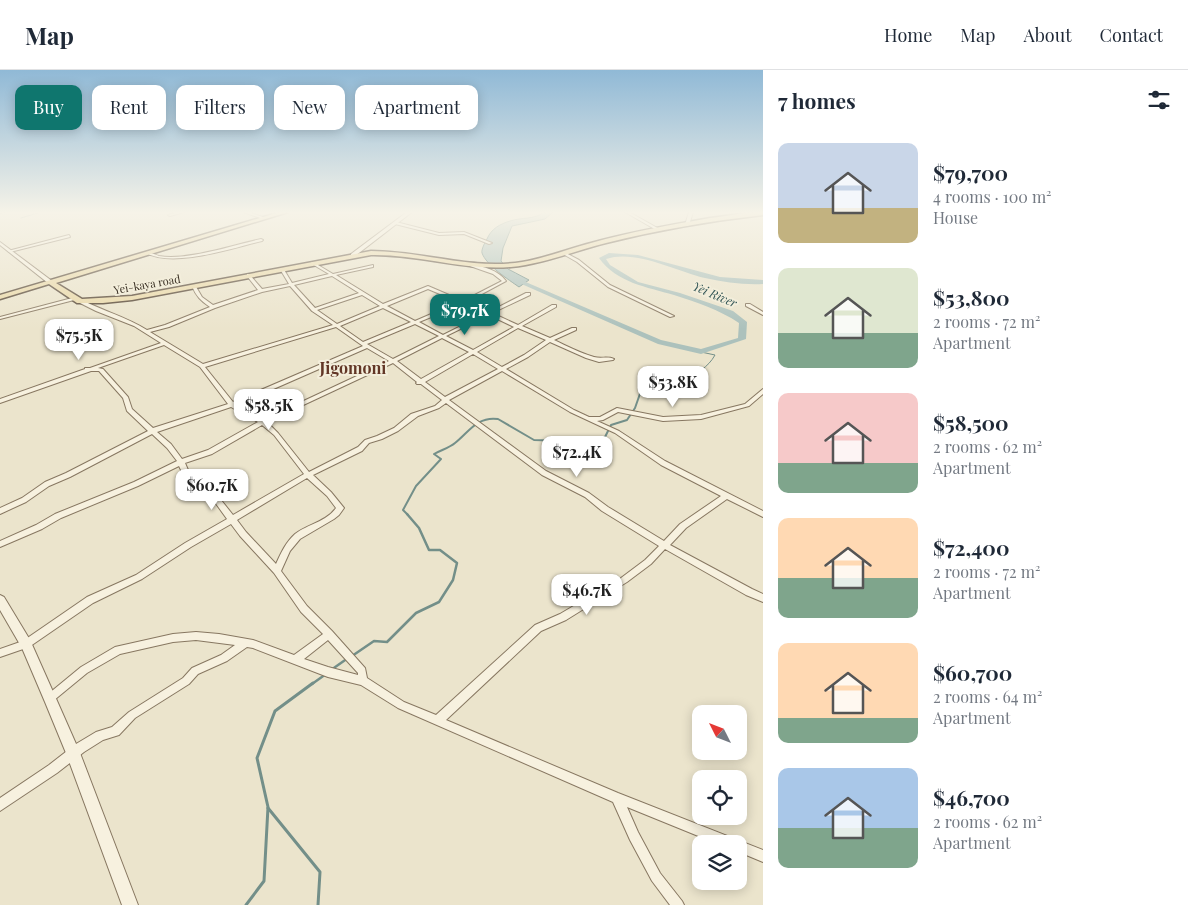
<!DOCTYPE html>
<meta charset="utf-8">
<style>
:root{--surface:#fff;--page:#f6f6f7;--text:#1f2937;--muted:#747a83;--line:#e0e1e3;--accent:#0f766e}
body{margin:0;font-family:"Playfair Display",serif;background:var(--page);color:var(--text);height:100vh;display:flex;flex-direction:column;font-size:19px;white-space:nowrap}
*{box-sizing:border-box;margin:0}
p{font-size:16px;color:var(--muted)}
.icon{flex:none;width:28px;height:28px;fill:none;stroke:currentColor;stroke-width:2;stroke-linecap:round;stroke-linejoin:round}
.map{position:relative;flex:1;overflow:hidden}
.panel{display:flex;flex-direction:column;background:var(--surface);width:425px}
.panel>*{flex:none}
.banner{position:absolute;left:15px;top:15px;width:475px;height:45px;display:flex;gap:10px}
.needle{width:32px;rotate:312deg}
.fabs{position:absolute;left:692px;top:635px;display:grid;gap:10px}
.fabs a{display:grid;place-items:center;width:55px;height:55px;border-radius:10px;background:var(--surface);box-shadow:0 2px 12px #0003;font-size:25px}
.price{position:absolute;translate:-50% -42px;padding:0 11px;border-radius:10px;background:#fff;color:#222;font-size:16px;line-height:32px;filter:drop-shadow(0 1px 2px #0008)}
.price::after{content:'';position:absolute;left:50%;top:30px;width:15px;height:11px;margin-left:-8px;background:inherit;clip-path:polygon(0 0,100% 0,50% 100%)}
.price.active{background:var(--accent);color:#fff}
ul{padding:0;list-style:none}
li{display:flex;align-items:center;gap:15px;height:125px;padding:0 15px}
li span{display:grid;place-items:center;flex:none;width:140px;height:100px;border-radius:10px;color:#555}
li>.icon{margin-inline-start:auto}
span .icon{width:60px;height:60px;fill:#fffc;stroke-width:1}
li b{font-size:21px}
h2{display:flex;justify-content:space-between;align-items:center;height:60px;padding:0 15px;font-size:21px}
.chip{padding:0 18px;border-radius:10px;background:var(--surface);box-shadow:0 2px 12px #0003;font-size:18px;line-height:45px}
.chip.active{background:var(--accent);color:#fff}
header{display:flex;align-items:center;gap:30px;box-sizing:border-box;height:70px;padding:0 25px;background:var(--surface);border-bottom:1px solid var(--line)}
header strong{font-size:24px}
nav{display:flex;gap:28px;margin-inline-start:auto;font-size:18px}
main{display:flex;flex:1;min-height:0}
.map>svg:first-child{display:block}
</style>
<header>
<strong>Map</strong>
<nav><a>Home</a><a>Map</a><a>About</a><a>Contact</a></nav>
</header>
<main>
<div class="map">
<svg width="763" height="835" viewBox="0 0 763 835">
<rect width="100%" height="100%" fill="#ebe4cc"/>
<path fill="#acc1bc" stroke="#738f89" d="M544 142H553L545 149 512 156 503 178 501 191 508 199 529 210 519 217C509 210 486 195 482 183 481 180 485 172 487 169 491 159 500 154 510 151 522 147 534 150 544 142Z"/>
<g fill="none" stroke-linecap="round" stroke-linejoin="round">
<g stroke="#738f89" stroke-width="1">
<polyline points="21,148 41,142"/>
<polyline points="644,316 656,316"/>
<path d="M670 316 690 311C696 302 708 298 715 285L701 282"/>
</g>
<g stroke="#738f89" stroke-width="2">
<polyline points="653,315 665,321 672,315"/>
<path d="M408 445 403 440 416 416 441 389 434 384C441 380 449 378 455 373 469 362 477 346 498 349L534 370 565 371 579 377 604 369 611 355 627 350 635 338 642 318 652 315"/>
</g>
<g stroke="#738f89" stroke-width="2.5">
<polyline points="352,586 374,571 387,572 416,543 439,532 453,510 457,493 440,480 429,480 419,458 407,444"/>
<polyline points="331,600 348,588"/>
<polyline points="312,614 326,604"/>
</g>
<g stroke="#738f89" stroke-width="3">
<polyline points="268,738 320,802 318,835"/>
<polyline points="246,835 264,811 268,737 257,688 275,641 313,613"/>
</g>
<path fill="#acc1bc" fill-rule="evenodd" d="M609 183 638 185 720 207 763 210V214C743 215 724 212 705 208 676 201 635 179 606 189L610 195 638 212 680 223 733 241 747 252 746 269 701 284 658 274 517 212 510 204 515 203 521 210 661 270 701 279 738 268 739 253C720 240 696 232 674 225 647 217 617 213 599 188Z"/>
<g stroke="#877761" stroke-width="2">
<g id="minor">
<polygon points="0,142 4,142 0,143"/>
<polygon points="178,142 184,142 170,146 168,145"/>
<polygon points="243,142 248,142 266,148 263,149"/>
<polygon points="625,142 629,142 661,160 658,161"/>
<polygon points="689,142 693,142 689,155 687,156 685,155"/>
<polygon points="396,152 439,163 464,162 492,173 489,174 464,164 439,165 395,154"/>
<polygon points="69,165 70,167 10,182 8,181"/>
<path d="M261 169 263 170 262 171C232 178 174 198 146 183L148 182C152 183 156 185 159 186 187 191 233 175 261 169Z"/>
<polygon points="564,182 579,190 610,215 674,246 670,247 608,217 577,192 563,184 562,183"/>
<path d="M313 192 333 204 373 195V197L336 205 383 234 428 216 463 231 502 211 493 204 470 196V194H471C484 197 498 200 506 211L467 232 489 242 526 223H530V225L492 243 518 255 552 235H556V237L522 256 550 268 572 258H576V260L554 270C567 276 580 283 594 287 601 289 608 286 614 289L613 290 599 292 586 288 550 272 528 287 506 299 574 340 589 347H600L617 338 663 347 701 345 745 334 763 319V324L749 336 701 349 663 351 618 342 603 350 597 351 619 361 665 391 763 441V447L727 429 686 458 670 475 752 519 763 524V532L746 525 665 479 651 494 627 512 566 550 541 561 446 650 618 723 763 780V792L739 782V774H718L627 737 638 762 660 803 682 831 684 835H670L652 811 630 770 613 732 398 638 361 615 328 607 253 578 247 577 227 591 198 604 189 614 135 648 119 665 103 670 84 682 57 703 0 741V728L49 695 76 674 96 662 112 657 129 642 183 608 192 598 221 585 235 575 196 570 173 572 120 584 87 603 53 631 50 633 47 631 45 628 47 625 81 597 115 577 173 564 196 562 219 564 253 570 294 585 323 564 301 542 274 503 240 466 231 454 191 477 142 509 93 533 29 577 0 587V579L23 571 87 527 136 505 185 473 227 449 209 424 196 419 186 410 179 396 138 416 61 448 42 459 0 477V471L36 455 55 444 134 412 177 391 167 378 152 364 70 407 49 416 26 432 0 444V438L22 428 45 412 66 403 148 361 127 341 123 328 99 301H91L0 333V329L85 299V298H90L161 273 134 256 96 241 78 232V230H82C103 241 127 247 147 260L165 255 210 237C201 231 196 226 192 216L193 215H195L202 227 213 235 258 220 247 206V204H249L262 219 289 214 280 199 282 198H283L292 213 329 204 312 194 311 193ZM332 206 359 223 315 238 294 215ZM290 216 312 241 333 255 203 294 150 262 169 257 215 238 262 222ZM428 219 459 232 415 251 387 236ZM362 225 380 236 337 254 317 240ZM463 234 485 244 443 265 419 252ZM383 238 411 252 363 272 340 256ZM489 245 514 257 473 280 446 266ZM415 254 439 266 393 289 367 274ZM336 257 363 276 233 332 205 297ZM518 258 546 270 524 285 502 297 477 282ZM442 268 469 282 421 309 397 291ZM164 275 200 297 228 334 153 358 132 339 128 327 103 299 98 298ZM367 278 389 291 263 350 237 335ZM473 284 498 299 445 327 425 312ZM393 293 417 312 416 313 417 314H421L442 330 435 336 411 344 394 358 377 366 365 370 358 377 309 402 278 363 267 352ZM502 301 570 342 615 363 661 395 721 426 680 454 664 471 608 437 589 423 546 401 449 330ZM446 333 542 405 585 427 602 441 659 476 645 490 621 508 560 544 535 555 436 645 404 632 367 608 365 598 332 561 307 536 281 501 290 481 300 469 334 449 339 445 344 438 331 422 313 405 362 381 369 373 382 369 398 361 418 346 439 338ZM231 337 258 352 208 380 182 389 171 374 157 362ZM262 355 274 365 304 404 233 445 213 420 200 415 191 407 185 393 212 384ZM307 408 327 426 336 438C326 452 308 454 295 464 286 472 281 483 276 494L246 462 237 450ZM328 570 358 603V605L328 597 304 589Z"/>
<polygon points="76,227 78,227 78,229 0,249 0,247"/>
<polygon points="746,234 750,234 763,242 763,245 746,236"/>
</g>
</g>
<g stroke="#877761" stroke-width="2">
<g id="tertiary">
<polygon points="407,142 412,142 355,186 351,186 351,184"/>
<polygon points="0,172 52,211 52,213 48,213 0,175"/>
<polygon points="0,525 4,527 30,570 54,624 80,683 138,835 122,835 66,683 45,632 22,578 0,540"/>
</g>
</g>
<g stroke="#564635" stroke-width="3">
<path id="primary" d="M280 142H288L56 213 82 229 132 226 371 181C422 181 471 200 522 192 546 188 568 179 591 173 630 162 670 155 710 148 728 146 746 142 763 142V145C710 151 658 160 606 173 574 181 543 194 511 197 464 201 418 184 371 185L132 230 103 233H77L49 214 0 229V225Z"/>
</g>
<use href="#minor" fill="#f7f1df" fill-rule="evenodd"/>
<use href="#tertiary" fill="#f7f1df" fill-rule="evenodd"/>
<use href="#primary" fill="#ead9a9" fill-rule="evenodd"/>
</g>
<linearGradient id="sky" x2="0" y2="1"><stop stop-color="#90b9d6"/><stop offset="0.55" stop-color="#f6f3e8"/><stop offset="1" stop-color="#f6f3e8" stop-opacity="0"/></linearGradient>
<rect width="763" height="259" fill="url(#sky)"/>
<g text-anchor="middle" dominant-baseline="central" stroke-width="4" stroke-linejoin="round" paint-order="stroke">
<g font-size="11" fill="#392f23" stroke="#f3eedb">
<text transform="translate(147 214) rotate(-10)">Yei-kaya road</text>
</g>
<g font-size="12" font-style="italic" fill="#345757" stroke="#f3eedb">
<text transform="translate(715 224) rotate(23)">Yei River</text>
</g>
<g font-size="16" font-weight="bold" fill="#623626" stroke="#f3eedb">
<text x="353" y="297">Jigomoni</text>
</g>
</g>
</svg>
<div class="fabs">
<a><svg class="needle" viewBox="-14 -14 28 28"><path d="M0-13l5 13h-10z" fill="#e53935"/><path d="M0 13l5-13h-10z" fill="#747a83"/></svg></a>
<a><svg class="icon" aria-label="locate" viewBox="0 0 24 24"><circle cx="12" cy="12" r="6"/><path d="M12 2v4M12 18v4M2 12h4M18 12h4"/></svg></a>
<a><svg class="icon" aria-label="layers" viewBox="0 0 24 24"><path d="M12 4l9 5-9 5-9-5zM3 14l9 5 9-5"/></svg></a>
</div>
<b class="price active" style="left:465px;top:266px">$79.7K</b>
<b class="price" style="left:79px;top:291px">$75.5K</b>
<b class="price" style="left:673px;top:338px">$53.8K</b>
<b class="price" style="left:269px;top:361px">$58.5K</b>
<b class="price" style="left:577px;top:408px">$72.4K</b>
<b class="price" style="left:212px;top:441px">$60.7K</b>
<b class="price" style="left:587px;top:546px">$46.7K</b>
<div class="banner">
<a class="chip active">Buy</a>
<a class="chip">Rent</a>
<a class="chip">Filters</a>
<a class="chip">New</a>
<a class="chip">Apartment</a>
</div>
</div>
<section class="panel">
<h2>7 homes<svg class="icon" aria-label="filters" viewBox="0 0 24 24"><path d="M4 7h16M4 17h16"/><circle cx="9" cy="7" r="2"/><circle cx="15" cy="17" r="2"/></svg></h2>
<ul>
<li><span style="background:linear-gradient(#c9d6e8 65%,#c2b280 0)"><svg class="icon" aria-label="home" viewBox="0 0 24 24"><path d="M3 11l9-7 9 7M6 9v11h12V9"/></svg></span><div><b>$79,700</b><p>4 rooms · 100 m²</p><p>House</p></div></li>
<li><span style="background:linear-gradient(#dfe7d0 65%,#7fa58c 0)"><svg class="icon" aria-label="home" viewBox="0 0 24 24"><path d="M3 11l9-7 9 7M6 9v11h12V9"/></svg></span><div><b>$53,800</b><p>2 rooms · 72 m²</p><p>Apartment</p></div></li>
<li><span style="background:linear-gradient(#f6c9c9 70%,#7fa58c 0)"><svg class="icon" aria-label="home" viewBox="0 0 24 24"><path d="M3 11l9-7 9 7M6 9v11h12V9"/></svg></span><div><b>$58,500</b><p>2 rooms · 62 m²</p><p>Apartment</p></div></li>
<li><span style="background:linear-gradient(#ffd9b3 60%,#7fa58c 0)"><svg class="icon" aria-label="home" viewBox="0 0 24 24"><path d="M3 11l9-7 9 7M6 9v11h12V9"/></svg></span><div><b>$72,400</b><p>2 rooms · 72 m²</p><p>Apartment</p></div></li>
<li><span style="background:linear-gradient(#ffd9b3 75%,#7fa58c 0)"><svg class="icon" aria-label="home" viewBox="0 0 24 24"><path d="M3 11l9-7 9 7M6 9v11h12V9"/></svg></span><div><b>$60,700</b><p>2 rooms · 64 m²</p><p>Apartment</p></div></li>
<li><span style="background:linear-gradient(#a9c7e8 60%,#7fa58c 0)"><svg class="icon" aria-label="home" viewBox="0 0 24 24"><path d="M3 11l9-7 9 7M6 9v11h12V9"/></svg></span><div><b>$46,700</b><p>2 rooms · 62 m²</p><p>Apartment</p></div></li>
</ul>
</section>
</main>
